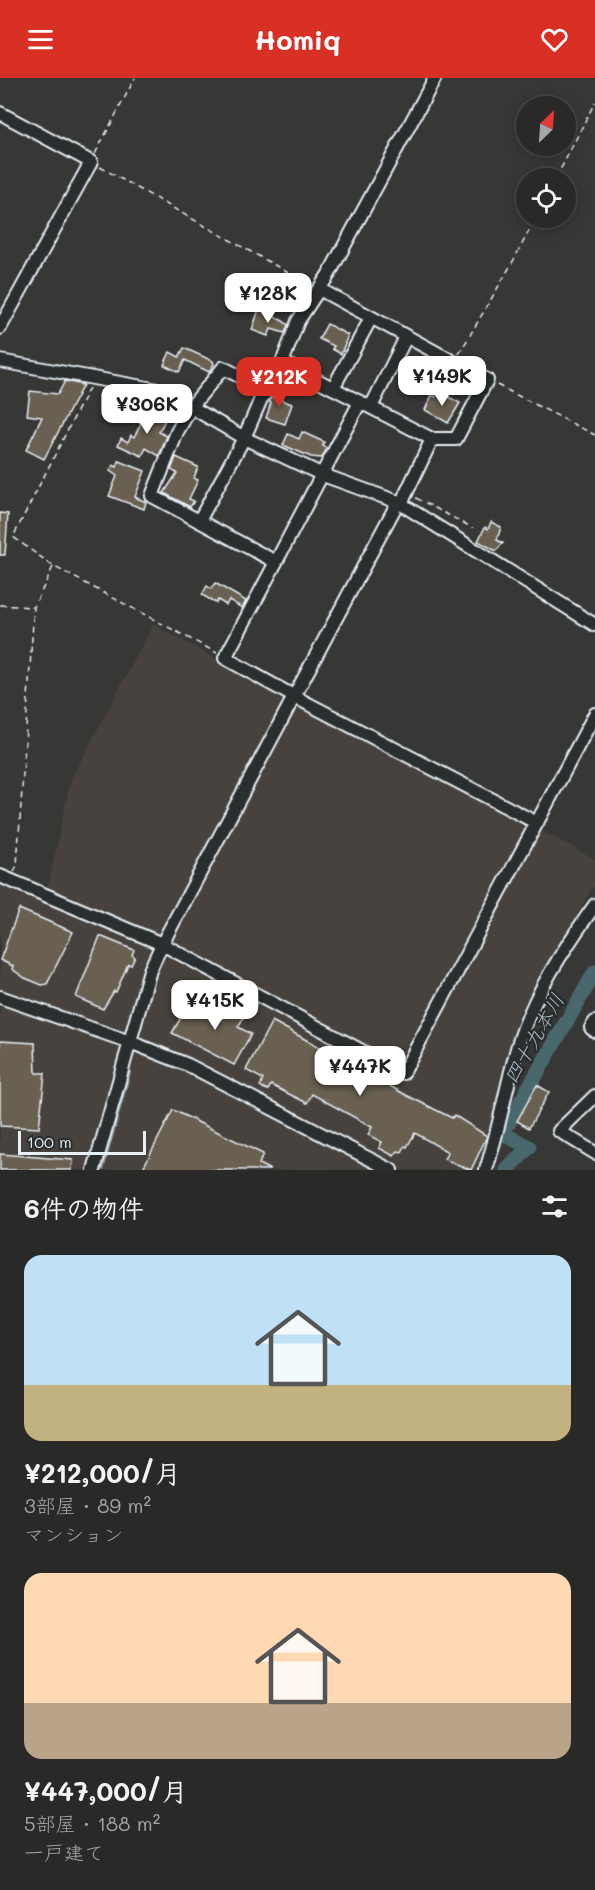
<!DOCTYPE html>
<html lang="ja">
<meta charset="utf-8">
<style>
:root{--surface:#292928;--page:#353534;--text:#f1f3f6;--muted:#a5a6a8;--line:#454545;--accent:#d93025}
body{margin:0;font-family:Mali,"Klee One",sans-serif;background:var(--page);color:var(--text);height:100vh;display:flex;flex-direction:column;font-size:22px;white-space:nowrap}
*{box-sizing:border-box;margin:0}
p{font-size:20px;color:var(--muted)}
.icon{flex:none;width:33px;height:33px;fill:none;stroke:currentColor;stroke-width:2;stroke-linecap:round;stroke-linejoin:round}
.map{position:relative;height:1092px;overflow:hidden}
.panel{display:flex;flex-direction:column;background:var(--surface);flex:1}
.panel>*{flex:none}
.needle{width:39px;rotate:25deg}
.tools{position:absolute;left:516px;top:18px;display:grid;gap:12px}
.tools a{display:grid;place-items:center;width:60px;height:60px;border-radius:50%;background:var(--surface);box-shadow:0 3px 15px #0003,0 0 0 2px var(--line);font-size:30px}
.scale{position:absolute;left:18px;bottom:15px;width:128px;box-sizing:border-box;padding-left:6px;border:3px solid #e8f1f8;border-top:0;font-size:16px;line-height:21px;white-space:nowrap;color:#e8f1f8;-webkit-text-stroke:4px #2a2d2e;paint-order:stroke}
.price{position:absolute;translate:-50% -51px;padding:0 14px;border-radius:12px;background:#fff;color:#222;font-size:20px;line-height:39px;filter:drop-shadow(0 2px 3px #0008)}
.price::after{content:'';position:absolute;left:50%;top:36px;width:18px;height:14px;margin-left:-9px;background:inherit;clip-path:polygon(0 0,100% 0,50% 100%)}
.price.current{background:var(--accent);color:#fff}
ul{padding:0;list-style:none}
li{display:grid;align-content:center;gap:12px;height:318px;padding:0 24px}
li span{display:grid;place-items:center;height:186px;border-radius:18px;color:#555}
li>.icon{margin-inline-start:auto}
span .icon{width:108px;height:108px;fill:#fffc;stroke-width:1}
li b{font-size:26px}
h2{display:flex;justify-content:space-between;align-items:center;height:72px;padding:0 24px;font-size:26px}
header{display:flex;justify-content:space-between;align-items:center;height:78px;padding:0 24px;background:var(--accent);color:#fff;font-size:27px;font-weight:800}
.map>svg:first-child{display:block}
</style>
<header><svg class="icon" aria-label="menu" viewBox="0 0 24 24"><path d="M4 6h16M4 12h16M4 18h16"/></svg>Homiq<svg class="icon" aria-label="heart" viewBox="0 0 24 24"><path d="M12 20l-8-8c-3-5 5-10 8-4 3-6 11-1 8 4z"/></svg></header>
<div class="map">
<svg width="595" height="1092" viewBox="0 0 595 1092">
<rect width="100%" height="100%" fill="#373735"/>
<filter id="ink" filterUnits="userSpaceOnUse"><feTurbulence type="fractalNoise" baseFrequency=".0167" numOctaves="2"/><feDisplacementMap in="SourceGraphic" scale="12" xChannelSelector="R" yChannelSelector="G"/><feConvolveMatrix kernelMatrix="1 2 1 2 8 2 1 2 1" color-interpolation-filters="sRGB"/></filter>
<g filter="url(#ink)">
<polygon fill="#46433d" points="153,547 595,781 595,805 519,934 479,1092 0,1092 0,801 45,822 71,701"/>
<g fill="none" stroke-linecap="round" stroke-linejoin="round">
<polyline stroke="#899fa5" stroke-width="2" points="103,1092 130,994"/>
<g stroke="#4a686e" stroke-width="15">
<polyline points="508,1046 595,894"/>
<polyline points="504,1056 529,1069 507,1092"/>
</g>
</g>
<g fill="#696051" stroke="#e8f1f8" stroke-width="1.5">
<polygon points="259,231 283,243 288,247 285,255 271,251 268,258 252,252"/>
<polygon points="327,246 348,257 341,276 332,271 334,268 319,261"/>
<polygon points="184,270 213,283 214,286 209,294 185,282 179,294 164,287 170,274 179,279"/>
<polygon points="65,303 83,307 44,381 26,372 42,339 27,337 30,313 58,316"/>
<polygon points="276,312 284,315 281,322 292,326 285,346 266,340 271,325 269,324"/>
<polygon points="438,313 460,325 448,345 425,332 432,317 435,319"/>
<polygon points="137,330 155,338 156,335 166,340 159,354 167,358 159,378 146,370 142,378 118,367 121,360 128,364 131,357 134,359 141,345 137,342 139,338 135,336"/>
<polygon points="302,354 324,364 323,368 327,370 322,380 311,379 283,367 288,356 299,361"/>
<polygon points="176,379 198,389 194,400 198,402 189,421 194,423 190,429 164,415 177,395 171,392"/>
<polygon points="119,383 145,393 135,419 146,424 144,431 109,418 117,398 110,393 113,387 117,389"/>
<polygon points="0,435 8,436 5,477 0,477"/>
<polygon points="491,444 501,449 497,462 503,465 496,473 478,463 485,449 488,451"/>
<polygon points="215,505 246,523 242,530 229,522 226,527 218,522 216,525 202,517 207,508 211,511"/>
<polygon points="19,831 73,854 47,906 42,907 25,900 12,891 13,888 0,882"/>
<polygon points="100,858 134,872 132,877 135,879 131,887 128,886 116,914 114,913 103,931 76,919"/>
<polygon points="232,921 249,930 238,949 251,956 234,987 172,955 190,924 222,941"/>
<polygon points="272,943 406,1017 452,1040 454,1037 487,1058 471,1092 444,1081 448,1074 415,1055 407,1069 405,1068 402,1074 398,1073 394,1078 379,1070 382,1064 368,1057 372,1049 312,1016 307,1025 271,1007 268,1012 260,1009 263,1001 246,992"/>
<polygon points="0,963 35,965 36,995 45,995 39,1050 0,1048"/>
<polygon points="537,1007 549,1014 529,1050 517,1043"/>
<polygon points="173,1032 263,1076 259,1086 270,1092 142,1092"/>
<polygon points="0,1076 73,1082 72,1092 0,1092"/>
</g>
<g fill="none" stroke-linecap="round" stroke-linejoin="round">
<g stroke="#e8f1f8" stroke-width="16">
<g id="minor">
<polyline points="0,35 91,84 0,250"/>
<polyline points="319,211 487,302 456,361 432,361 360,324"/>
<polyline points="0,283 164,313 244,360 323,397 398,424 595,547"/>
<polyline points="333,310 371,240"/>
<polyline points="266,311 223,290 191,329 177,354 152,418 276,484 360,324 282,284"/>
<polyline points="371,329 406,259"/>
<polyline points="401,426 432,361"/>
<polyline points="199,443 244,360 261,321 280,290 298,243 329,196 435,0"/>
<polyline points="276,484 225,580 295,619 537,745"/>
<polyline points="0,798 162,866 403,995 595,636"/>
<polyline points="0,919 130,964 188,987 391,1092"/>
<polyline points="595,944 591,950 595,953"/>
<polyline points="595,1018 559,1053 595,1075"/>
<polyline points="94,1092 150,892 162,866 398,424"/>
<path d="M486 1092C499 1051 506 1009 518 967 533 917 565 869 595 827"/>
</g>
</g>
<g stroke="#e8f1f8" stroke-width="1.5" stroke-dasharray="6 4.5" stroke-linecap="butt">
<polyline points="95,76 135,0"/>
<polyline points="100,89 310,207"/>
<polyline points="556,100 595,24"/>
<polyline points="459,276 511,187 536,140"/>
<polyline points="497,307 595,357"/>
<polyline points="89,310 13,459 53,488 217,575"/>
<polyline points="416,420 473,450"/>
<polyline points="0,527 33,529"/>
<polyline points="14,794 17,787 34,529 53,489"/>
</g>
<use href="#minor" stroke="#2a2d2e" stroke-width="12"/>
</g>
</g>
<g text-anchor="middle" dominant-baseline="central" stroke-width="5" stroke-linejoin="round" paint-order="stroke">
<g font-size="20" font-style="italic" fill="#a9bac1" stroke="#2a2d2e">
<text transform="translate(533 960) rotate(-60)">四十九本川</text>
</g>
</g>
</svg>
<div class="tools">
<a><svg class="needle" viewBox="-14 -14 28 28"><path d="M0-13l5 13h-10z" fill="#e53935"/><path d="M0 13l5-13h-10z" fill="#a5a6a8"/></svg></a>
<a><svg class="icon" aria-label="locate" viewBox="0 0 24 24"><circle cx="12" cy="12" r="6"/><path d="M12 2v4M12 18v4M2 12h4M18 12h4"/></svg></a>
</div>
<div class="scale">100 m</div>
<b class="price" style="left:268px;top:246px">¥128K</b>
<b class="price" style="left:442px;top:329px">¥149K</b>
<b class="price current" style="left:279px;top:330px">¥212K</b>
<b class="price" style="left:147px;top:357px">¥306K</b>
<b class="price" style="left:215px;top:953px">¥415K</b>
<b class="price" style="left:360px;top:1019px">¥447K</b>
</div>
<section class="panel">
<h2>6件の物件<svg class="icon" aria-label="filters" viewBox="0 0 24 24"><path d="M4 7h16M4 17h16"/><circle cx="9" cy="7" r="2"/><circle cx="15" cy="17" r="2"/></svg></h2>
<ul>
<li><span style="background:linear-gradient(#bfe0f5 70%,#c2b280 0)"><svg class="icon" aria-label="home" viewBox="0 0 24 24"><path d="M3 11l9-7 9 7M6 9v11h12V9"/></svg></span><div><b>¥212,000/月</b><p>3部屋 · 89 m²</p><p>マンション</p></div></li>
<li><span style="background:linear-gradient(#ffd9b3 70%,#b9a48a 0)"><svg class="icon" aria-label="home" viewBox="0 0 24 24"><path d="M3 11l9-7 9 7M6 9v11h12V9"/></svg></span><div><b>¥447,000/月</b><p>5部屋 · 188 m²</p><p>一戸建て</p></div></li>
</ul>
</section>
